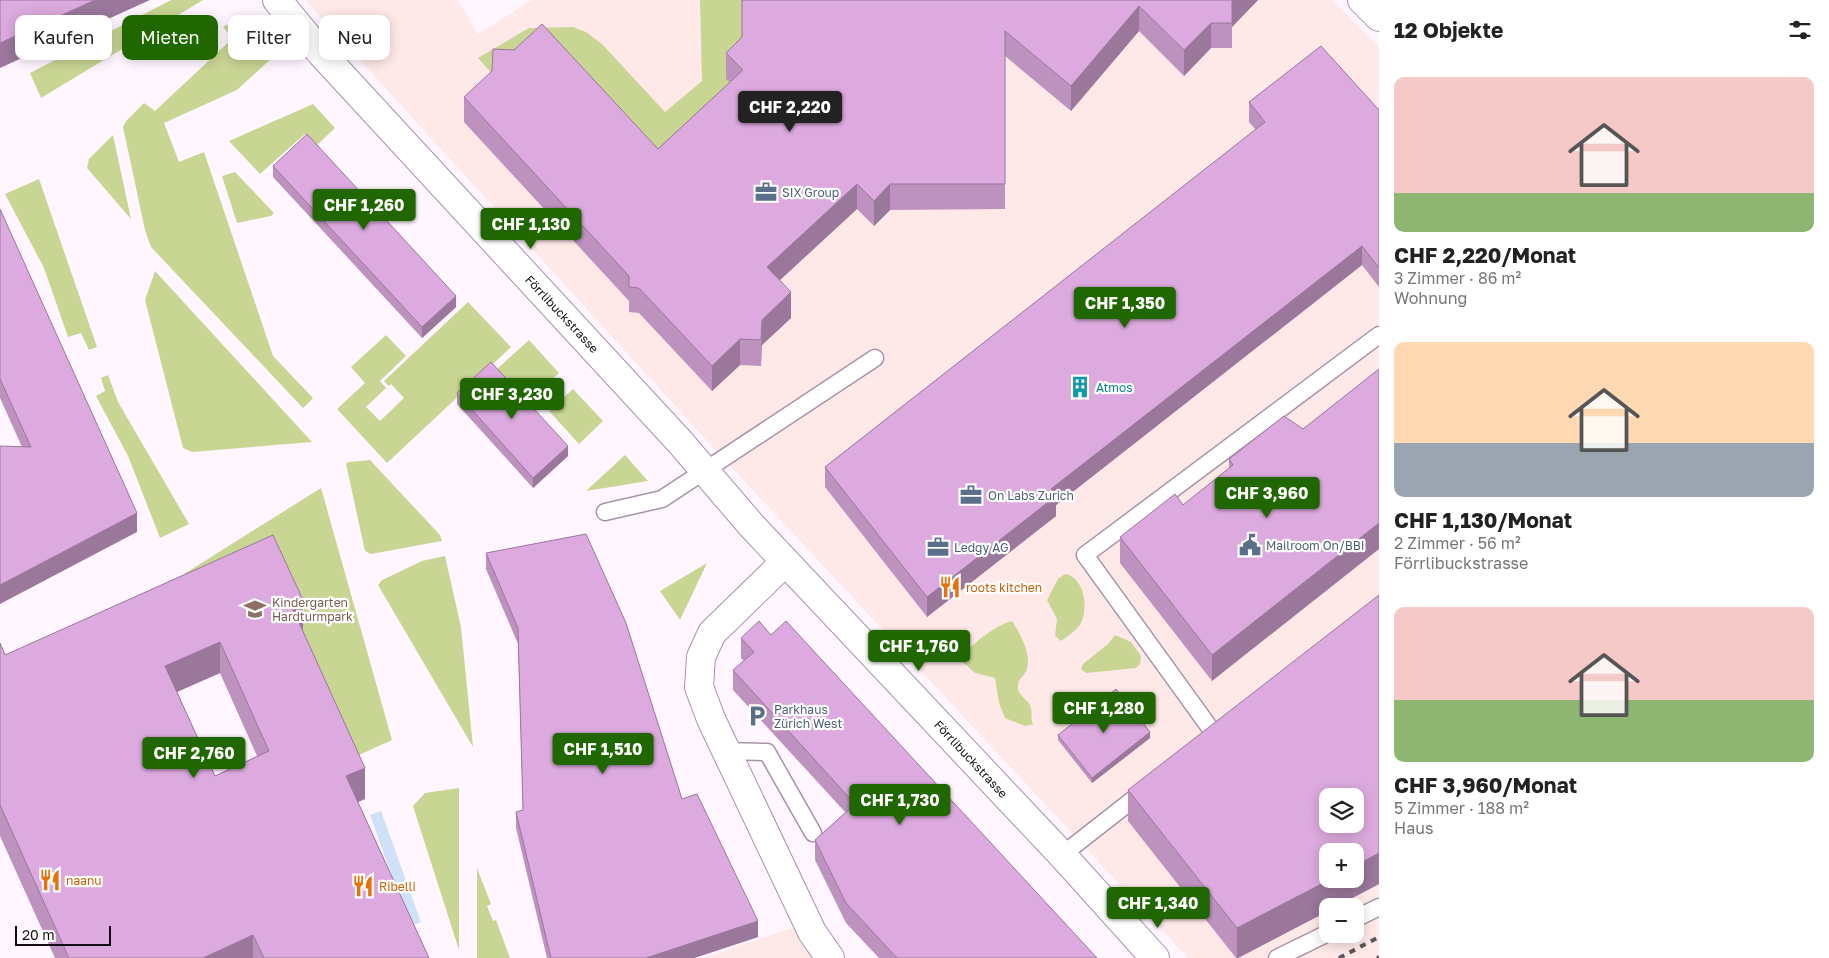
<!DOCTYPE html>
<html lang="de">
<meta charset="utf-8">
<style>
:root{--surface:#fff;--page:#f2f2f2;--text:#222;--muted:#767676;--accent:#206700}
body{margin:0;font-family:"Golos Text",sans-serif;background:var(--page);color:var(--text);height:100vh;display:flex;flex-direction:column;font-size:19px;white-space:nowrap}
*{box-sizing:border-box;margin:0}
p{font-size:16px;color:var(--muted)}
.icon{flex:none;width:28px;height:28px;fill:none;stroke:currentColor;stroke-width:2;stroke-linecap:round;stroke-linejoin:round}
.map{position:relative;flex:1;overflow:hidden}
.panel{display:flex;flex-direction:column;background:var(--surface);width:450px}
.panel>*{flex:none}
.guide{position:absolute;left:15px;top:15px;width:475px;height:45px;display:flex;gap:10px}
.tools{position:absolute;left:1319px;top:788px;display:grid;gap:10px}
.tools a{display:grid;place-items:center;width:45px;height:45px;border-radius:10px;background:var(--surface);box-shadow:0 2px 12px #0003;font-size:25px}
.scale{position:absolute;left:15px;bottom:12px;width:96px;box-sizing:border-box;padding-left:5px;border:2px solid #130c13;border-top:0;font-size:14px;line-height:18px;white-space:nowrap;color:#130c13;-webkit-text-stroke:4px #fff;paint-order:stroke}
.price{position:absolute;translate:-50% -42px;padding:0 11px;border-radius:5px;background:var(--accent);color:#fff;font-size:16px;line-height:32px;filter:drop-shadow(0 1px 2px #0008)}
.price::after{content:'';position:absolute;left:50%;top:30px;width:15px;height:11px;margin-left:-8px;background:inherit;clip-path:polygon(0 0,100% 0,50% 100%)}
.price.active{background:#222;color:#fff}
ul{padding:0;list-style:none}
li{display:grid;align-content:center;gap:10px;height:265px;padding:0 15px}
li span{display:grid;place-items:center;height:155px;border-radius:10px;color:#555}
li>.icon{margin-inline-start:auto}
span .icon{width:90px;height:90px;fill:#fffc;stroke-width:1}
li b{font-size:21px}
h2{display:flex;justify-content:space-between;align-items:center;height:60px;padding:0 15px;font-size:21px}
.pill{padding:0 18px;border-radius:10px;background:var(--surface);box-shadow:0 2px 12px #0003;font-size:18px;line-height:45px}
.pill.active{background:var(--accent);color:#fff}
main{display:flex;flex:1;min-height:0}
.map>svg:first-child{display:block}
</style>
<main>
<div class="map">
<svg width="1379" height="958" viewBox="0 0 1379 958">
<rect width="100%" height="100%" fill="#fff6ff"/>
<g fill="#ffe9e8" fill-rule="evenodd">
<path d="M305 0H458L478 34 532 0H1332L1379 47V958H1188L709 443ZM1328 796H1355V824H1328ZM1328 851H1355V879H1328ZM1328 906H1355V934H1328Z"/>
<polygon points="795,927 812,958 704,958"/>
</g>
<g fill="#c9d593">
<polygon points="171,0 203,0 41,98 30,73"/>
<polygon points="700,0 742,0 743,95 658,174 493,75 478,58 529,28 573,27 586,32 602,44 665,112 702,81"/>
<polygon points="226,25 243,25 273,57 237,90 164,123 179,162 204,152 273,356 313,398 303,408 151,247 145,230 123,127 126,121 144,103 155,111 233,38 223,27"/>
<polygon points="313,104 335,128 317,145 305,134 260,174 229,141"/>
<polygon points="113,135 131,219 87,168 89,159"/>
<polygon points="235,172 274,213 271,216 237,223 222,176"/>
<polygon points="39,179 97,347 89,350 81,333 68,337 44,268 5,194"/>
<polygon points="155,271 312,442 192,452 183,448 145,300"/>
<polygon points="468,302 511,347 387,463 337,409 365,383 351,367 386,335 406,356 380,381 386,388 366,407 380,421 404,398 391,384 389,386 384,381"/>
<polygon points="529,340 559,373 528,402 497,369"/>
<polygon points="108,375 118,402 189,524 160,538 128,456 96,396 105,391 101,378"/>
<polygon points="573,389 603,421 579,444 549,411"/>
<polygon points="625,455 648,481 586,491"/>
<polygon points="370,460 440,535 442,541 371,554 365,551 346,464 349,462"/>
<polygon points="321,488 392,740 348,760 195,599 184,574"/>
<polygon points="445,556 461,627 473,747 378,585 382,580 422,561"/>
<polygon points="707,563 680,620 660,591"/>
<path d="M1065 574C1084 577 1089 607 1081 623 1077 630 1068 636 1061 641L1055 636 1057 619 1047 600 1058 579Z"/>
<path d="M1012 621C1020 633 1034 658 1025 673 1022 678 1018 679 1018 686 1017 695 1026 698 1030 705 1033 712 1030 718 1033 724L1025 726 1005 718 999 703 995 678 975 673 963 662 962 656C975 642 994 626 1012 621Z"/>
<polygon points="1115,635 1131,642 1141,656 1140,664 1136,668 1086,673 1081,669 1083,664 1108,644"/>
<polygon points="459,788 459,950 413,806 425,793"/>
<polygon points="477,868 491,904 487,906 493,921 496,920 510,958 477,958"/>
</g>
<polygon fill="#cee1f6" points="381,811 421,922 410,926 370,815"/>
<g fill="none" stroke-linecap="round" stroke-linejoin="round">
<g stroke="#a792a8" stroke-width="19">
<g id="service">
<polyline points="605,512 662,499 875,358"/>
<polyline points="1215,735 1085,555 1379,335"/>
<polyline points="726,751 767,752 813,833"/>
<polyline points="1062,855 1145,790"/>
<polyline points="1355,919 1379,907"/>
<polyline points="1277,958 1328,933"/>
</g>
</g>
<g stroke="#a792a8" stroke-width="30">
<g id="minor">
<polyline points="277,0 321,53 680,442 752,526 1062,855 1155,958"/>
<polyline points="1362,0 1379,17"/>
<polyline points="785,562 712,633 701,657 699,687 711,719 812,932 830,958"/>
</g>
</g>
<use href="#service" stroke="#fff" stroke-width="16"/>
<use href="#minor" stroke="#fff" stroke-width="28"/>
<g stroke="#5b545b" stroke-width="4" stroke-dasharray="6 6" stroke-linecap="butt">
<polyline points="1339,958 1379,937"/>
<polyline points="1377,958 1379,957"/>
</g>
</g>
<g fill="#bd92bf" fill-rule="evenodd">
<polygon points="742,0 1258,0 1232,27 1232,48 1211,48 1184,76 1139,31 1071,111 1005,56 1005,209 890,210 874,226 857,209 780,280 791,318 762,345 761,366 740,365 712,391 639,313 629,312 629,301 464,122 464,97 658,149 730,82 726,79 726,53 742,37"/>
<polygon points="1249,102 1379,110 1379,287 1362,265 1056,505 1056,516 927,617 825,487 825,467 1256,130 1249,122"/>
<polygon points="273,166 456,307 422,338 273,177"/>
<polygon points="0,209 137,532 22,447 0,398"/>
<polygon points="457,393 568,456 533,488 457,404"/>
<polygon points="1284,416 1212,681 1120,563 1120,537 1183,505 1229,468 1229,459"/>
<polygon points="486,553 682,799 758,937 694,958 547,958 516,828 516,812 523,810 518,644 486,569"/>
<path d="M303 631 365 799 358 802 429 958H55L0 836V643L5 655ZM220 673 257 756 215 776 177 692Z"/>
<polygon points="771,635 1097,958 879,958 846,923 815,860 815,840 846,813 733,690 733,670 744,661 741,658 741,638"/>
<polygon points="1058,735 1150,738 1092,783 1058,740"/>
<polygon points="1128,790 1379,884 1337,906 1328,906 1328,911 1238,958 1236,958 1128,821"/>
</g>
<g fill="#9a779b">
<polygon points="95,0 150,0 0,68 0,43"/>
<polygon points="1233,0 1258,0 1232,27 1232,48 1232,1"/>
<polygon points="1139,6 1139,31 1071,111 1071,86"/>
<polygon points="1211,23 1211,48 1184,76 1184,50"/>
<polygon points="857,184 857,209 767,292 767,267"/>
<polygon points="890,184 890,210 874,226 874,201"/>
<polygon points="1362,246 1362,265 1056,505 1056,516 927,617 927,597 1051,489"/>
<polygon points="791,292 791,318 762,345 761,366 762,320"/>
<polygon points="456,296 456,307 422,338 422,327"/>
<polygon points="740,339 740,365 712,391 712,366"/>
<polygon points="568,446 568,456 533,488 533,478"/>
<polygon points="137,513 137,532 0,604 0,585"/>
<polygon points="1379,523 1379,549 1212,681 1212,655"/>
<polygon points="303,600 303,631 291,605"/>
<polygon points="220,642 220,673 165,697 165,666"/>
<polygon points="1150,732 1150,738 1092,783 1092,778"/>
<polygon points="365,768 365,799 346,807 346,776"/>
<polygon points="1379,853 1379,884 1337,906 1328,906 1328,911 1238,958 1237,958 1237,928 1331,879 1355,879 1355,866"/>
<polygon points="758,921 758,937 694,958 646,958"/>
<polygon points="253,935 253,958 203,958"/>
</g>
<g fill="#dcaade" stroke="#9a779b" fill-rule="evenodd">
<polygon points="0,0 95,0 0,43"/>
<polygon points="742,0 1233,0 1232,1 1232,23 1211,23 1184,50 1139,6 1071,86 1005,31 1005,184 890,184 874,201 857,184 767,267 791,292 762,320 761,340 740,339 712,366 639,288 629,287 629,276 464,97 492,71 493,49 514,50 542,24 658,149 743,70 726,53 742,37"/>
<polygon points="1321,46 1379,110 1379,268 1362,246 1051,489 1056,496 927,597 825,467 1265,122 1249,102"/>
<polygon points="307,134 456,296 422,327 273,166"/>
<polygon points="0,209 137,513 0,585 0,446 31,447 0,379"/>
<polygon points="491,362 568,446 533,478 457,393"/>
<polygon points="1379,369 1379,523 1212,655 1120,537 1175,494 1183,505 1233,465 1229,459 1284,416 1303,429"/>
<polygon points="586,534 626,623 682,799 697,794 758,921 646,958 551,958 516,812 523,810 518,628 486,553"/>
<path d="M273 535 303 600 291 605 365 768 346 776 429 958H264L253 935 203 958H69L0 805V643L5 655ZM220 642 269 751 215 776 165 666Z"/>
<path d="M1379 595V853L1355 866V851H1328V879H1331L1237 928 1128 790ZM1328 796H1355V824H1328Z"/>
<polygon points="759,621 771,635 786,621 1097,958 897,958 846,903 815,840 855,804 733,670 754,652 741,638"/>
<polygon points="1116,689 1150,732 1092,778 1058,735"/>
</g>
<defs>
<g id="office-bare" transform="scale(1.725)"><path d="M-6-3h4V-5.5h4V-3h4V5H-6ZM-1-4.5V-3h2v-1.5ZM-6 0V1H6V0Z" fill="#5c6f8a" stroke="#fff" stroke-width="2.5" paint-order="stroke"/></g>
<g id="building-bare" transform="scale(1.725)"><path d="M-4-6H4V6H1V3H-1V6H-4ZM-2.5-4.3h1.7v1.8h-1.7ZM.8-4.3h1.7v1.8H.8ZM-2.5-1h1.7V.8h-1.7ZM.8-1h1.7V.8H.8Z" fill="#0f9aa8" stroke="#fff" stroke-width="2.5" paint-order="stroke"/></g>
<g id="civic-bare" transform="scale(1.725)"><path d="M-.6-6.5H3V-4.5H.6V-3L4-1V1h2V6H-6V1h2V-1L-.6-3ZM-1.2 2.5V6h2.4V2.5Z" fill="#5c6f8a" stroke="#fff" stroke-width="2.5" paint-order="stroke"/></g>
<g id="restaurant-bare" transform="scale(1.725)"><path d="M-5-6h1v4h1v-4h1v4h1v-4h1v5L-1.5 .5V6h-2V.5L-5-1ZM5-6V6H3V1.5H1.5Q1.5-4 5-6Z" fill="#e8710a" stroke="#fff" stroke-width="2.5" paint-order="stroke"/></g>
<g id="school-bare" transform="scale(1.725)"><path d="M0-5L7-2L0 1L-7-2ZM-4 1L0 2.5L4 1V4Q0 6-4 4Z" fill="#8d6e63" stroke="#fff" stroke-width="2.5" paint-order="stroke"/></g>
<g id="parking-bare" transform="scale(1.725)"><path d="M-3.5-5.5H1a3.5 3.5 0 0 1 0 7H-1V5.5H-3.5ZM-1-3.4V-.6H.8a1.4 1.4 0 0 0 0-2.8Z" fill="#5c6f8a" stroke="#fff" stroke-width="2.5" paint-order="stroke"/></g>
</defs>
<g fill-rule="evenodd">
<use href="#office-bare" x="766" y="192"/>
<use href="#building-bare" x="1080" y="387"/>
<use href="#office-bare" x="971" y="495"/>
<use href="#civic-bare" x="1250" y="545"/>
<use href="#office-bare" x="938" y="547"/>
<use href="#restaurant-bare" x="950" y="587"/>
<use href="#school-bare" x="255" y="609"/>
<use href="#parking-bare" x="757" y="716"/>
<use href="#restaurant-bare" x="50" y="880"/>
<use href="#restaurant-bare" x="363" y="886"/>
</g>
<g text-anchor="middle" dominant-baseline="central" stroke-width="4.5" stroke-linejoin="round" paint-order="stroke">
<g font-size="12" fill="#4e5e75" stroke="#fff" text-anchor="start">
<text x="782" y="192">SIX Group</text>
<text x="988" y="495">On Labs Zurich</text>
<text x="1266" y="545">Mailroom On/BBI</text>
<text x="954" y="547">Ledgy AG</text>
<text x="774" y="709">Parkhaus<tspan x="774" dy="14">Zürich West</tspan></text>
</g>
<g font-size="12" fill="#130c13" stroke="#fff">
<text transform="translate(562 314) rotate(47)">Förrlibuckstrasse</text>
<text transform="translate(971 759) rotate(47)">Förrlibuckstrasse</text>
</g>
<g font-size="12" fill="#0d838f" stroke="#fff" text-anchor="start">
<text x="1096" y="387">Atmos</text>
</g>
<g font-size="12" fill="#c56008" stroke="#fff" text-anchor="start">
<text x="966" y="587">roots kitchen</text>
<text x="66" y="880">naanu</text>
<text x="379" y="886">Ribelli</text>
</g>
<g font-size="12" fill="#785e54" stroke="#fff" text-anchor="start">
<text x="272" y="602">Kindergarten<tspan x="272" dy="14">Hardturmpark</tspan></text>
</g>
</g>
</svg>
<div class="tools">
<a><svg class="icon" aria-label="layers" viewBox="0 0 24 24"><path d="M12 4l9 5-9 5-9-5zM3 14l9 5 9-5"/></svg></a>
<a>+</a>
<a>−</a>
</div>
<div class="scale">20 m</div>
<b class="price active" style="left:790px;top:133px">CHF 2,220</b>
<b class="price" style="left:364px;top:231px">CHF 1,260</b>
<b class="price" style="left:531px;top:250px">CHF 1,130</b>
<b class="price" style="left:1125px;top:329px">CHF 1,350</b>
<b class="price" style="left:512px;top:420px">CHF 3,230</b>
<b class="price" style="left:1267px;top:519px">CHF 3,960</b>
<b class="price" style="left:919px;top:672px">CHF 1,760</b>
<b class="price" style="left:1104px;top:734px">CHF 1,280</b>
<b class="price" style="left:603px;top:775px">CHF 1,510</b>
<b class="price" style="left:194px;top:779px">CHF 2,760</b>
<b class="price" style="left:900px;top:826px">CHF 1,730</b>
<b class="price" style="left:1158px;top:929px">CHF 1,340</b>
<div class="guide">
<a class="pill">Kaufen</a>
<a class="pill active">Mieten</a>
<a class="pill">Filter</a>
<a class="pill">Neu</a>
</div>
</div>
<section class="panel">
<h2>12 Objekte<svg class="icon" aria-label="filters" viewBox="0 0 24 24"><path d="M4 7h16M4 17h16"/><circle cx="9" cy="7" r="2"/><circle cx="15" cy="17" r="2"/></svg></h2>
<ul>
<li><span style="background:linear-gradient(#f6c9c9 75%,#8fb573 0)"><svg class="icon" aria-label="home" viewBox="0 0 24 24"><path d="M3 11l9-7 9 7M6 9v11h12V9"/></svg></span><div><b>CHF 2,220/Monat</b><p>3 Zimmer · 86 m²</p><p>Wohnung</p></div></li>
<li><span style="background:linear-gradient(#ffd9b3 65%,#9aa5b1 0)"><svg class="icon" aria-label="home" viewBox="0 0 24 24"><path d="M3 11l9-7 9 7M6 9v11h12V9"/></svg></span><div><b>CHF 1,130/Monat</b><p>2 Zimmer · 56 m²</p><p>Förrlibuckstrasse</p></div></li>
<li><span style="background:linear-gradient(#f6c9c9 60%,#8fb573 0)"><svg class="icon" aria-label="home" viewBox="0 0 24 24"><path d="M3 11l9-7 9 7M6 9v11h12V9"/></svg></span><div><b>CHF 3,960/Monat</b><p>5 Zimmer · 188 m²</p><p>Haus</p></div></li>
</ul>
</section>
</main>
